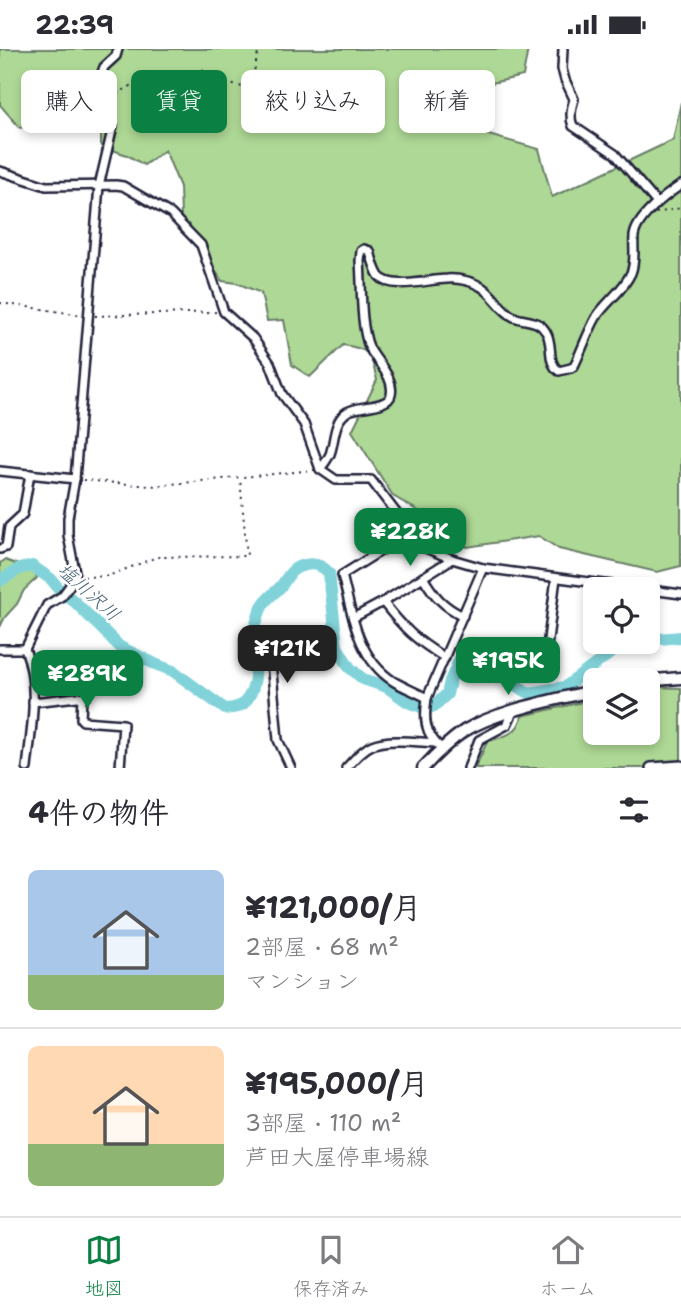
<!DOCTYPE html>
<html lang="ja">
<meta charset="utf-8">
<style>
:root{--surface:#fff;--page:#f2f2f3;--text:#2b2b33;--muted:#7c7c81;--line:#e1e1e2;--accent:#0b8043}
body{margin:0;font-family:"Shantell Sans","Klee One",sans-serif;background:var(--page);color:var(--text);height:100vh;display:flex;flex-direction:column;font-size:26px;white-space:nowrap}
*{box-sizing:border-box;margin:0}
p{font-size:23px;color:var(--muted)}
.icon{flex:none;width:38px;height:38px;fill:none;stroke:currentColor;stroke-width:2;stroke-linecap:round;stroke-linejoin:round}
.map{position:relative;height:719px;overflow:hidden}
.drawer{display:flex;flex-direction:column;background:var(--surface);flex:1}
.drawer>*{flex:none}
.guide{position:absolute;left:21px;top:21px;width:640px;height:63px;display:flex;gap:14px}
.tools{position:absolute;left:583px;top:528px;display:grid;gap:14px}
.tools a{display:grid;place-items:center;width:77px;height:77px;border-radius:10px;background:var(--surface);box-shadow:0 4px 10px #0003;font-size:35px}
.price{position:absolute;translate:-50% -60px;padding:0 16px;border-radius:14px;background:var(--accent);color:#fff;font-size:23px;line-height:46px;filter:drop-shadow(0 2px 4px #0008)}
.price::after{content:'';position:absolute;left:50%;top:42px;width:21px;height:16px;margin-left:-10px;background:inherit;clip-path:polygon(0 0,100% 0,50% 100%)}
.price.selected{background:#222;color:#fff}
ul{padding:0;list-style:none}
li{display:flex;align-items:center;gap:21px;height:175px;padding:0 28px}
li+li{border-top:2px solid var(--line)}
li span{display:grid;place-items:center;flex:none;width:196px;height:140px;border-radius:10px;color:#555}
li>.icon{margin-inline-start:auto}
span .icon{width:84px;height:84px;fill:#fffc;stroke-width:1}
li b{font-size:30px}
h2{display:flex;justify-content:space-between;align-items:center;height:84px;padding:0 28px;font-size:30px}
.pill{padding:0 24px;border-radius:10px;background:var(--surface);box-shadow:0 4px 10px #0003;font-size:24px;line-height:63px}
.pill.selected{background:var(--accent);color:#fff}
.status{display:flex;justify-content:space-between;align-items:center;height:49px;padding:0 35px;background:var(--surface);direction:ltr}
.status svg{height:19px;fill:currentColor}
.dock{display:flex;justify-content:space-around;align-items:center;height:98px;border-top:2px solid var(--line);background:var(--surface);font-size:19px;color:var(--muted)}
.dock a{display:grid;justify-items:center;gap:4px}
.dock .selected{color:var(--accent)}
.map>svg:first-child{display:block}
</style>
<div class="status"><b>22:39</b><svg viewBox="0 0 49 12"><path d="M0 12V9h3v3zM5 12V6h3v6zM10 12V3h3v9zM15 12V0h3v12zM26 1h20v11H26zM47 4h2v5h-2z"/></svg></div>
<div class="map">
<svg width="681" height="719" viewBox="0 0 681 719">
<rect width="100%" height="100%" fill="#fff"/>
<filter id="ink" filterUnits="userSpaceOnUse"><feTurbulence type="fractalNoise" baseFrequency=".0143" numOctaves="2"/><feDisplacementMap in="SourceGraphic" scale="14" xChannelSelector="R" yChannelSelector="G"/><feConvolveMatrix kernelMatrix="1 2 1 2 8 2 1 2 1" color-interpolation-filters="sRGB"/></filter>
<g filter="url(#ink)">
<g fill="#aed895" stroke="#687d68" stroke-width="2">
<path d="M0 0H528L523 27 460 41 462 65 485 85 539 100 552 148 673 91 681 53V517L657 523 559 500 539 487 467 498 437 473 393 447 352 382 377 331C370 305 372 300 343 296L310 328 292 316 284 271 267 272 261 244 237 234 222 232 181 168 180 138 165 101 144 116 127 106 101 97V66L78 38 47 73 20 79 0 56Z"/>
<polygon points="5,511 35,522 37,529 24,541 17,555 5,568 0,578 0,514"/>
<path d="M654 638 681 639V719H475L487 693C503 687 518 686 522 667L595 650V684H648V640Z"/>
</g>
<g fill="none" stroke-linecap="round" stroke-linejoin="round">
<g stroke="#82d3d9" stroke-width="12">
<path d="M0 532 19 520 32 517 51 530 60 541 75 553 120 598 155 615 173 622 225 660C235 659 243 658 248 649 261 629 252 607 254 586 255 578 258 567 261 560 265 549 275 545 282 536 289 526 292 518 305 516 315 514 322 516 329 524L337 598 350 619 363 630 387 638 408 653 427 660 434 657 447 645 450 632 466 596 471 594 517 637 529 644 565 638 616 600 628 593"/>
<polyline points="648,591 681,588"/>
</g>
<g stroke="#22223b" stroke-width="12">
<g id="minor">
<path d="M563 0 562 20 565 31 574 50C571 59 569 68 573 77L615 105 656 153"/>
<polyline points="0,122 46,137 116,136 123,137 171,165 201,196 224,263 253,289 270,314 282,345 304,375 320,420 336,431 371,431 397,465 408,485 423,498 452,510 483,519 681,545"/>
<path d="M320 420C324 415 330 408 331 402 335 388 334 372 347 363 358 356 388 359 391 346 395 328 376 313 369 298 360 275 362 237 360 212L361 202 364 200 370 202C372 210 375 221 379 227 391 242 430 230 447 230 458 229 473 232 483 239 494 246 501 262 514 268 526 273 539 270 546 283 554 296 546 313 559 322L571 319 574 317C582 301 588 282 597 267 607 252 623 242 631 224 636 213 633 199 634 187 637 168 666 146 681 136"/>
<polyline points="0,422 75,430"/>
<path d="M408 485 342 526C352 564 357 609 393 632 403 638 416 643 427 649"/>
<polyline points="0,500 6,498 9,478 23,465 30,425"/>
<path d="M423 528C434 547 443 557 463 567"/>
<path d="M383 553C404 580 416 591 445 609"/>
<polyline points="353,569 383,553 452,510"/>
<polyline points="249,594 261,594 270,601 278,691 291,719"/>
<polyline points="547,598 556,529"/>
<polyline points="0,600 25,600"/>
<polyline points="82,648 81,670 83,672 123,675 120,719"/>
<polyline points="33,653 86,647 92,613"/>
<path d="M441 699C424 684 424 670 427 649L483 519"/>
<path d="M27 719C31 681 40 637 25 600L47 556 62 547 76 528 68 486V469L75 430 99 137 113 77 100 40V29L104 18 116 7 118 0"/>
<path d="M346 719C354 711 361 701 372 696 387 689 418 693 435 694"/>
<polyline points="468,719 479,691 507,676 513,663"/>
</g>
</g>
<g stroke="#22223b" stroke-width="14">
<polyline id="tertiary" points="651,719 681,717"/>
</g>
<g stroke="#22223b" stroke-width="15">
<g id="secondary">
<polyline points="641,632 681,629"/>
<path d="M423 719C436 705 448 693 464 682 498 661 556 651 595 641"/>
</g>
</g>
<g stroke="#22223b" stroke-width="2" stroke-dasharray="2 5" stroke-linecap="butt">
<polyline points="111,48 140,32 183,32 197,22 205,21 229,35 247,39 251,36 259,0"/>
<polyline points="656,164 681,159"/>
<polyline points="0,254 82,266"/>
<polyline points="95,267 218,263"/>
<polyline points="83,431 151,437 314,421"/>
<polyline points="84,528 108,527 157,508 247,507 240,429"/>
</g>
<use href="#minor" stroke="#fff" stroke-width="7"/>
<use href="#tertiary" stroke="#fff" stroke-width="9"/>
<use href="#secondary" stroke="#fff" stroke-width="10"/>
</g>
</g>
<g text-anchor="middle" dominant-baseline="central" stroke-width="5" stroke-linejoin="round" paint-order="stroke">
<g font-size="19" font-style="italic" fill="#446072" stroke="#fff">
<text transform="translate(89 543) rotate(42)">塩川沢川</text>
</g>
</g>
</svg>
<div class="tools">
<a><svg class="icon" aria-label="locate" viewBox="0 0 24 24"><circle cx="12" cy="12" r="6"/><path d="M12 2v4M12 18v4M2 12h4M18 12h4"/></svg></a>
<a><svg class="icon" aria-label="layers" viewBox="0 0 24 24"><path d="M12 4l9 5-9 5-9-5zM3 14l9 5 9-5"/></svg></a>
</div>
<b class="price" style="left:410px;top:519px">¥228K</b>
<b class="price selected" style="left:287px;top:636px">¥121K</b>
<b class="price" style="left:508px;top:648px">¥195K</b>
<b class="price" style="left:87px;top:661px">¥289K</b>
<div class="guide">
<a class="pill">購入</a>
<a class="pill selected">賃貸</a>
<a class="pill">絞り込み</a>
<a class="pill">新着</a>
</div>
</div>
<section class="drawer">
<h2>4件の物件<svg class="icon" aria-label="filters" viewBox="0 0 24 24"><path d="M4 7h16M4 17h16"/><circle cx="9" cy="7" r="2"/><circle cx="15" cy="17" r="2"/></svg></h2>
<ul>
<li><span style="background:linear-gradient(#a9c7e8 75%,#8fb573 0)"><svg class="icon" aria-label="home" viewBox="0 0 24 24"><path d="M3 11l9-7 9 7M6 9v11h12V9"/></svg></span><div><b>¥121,000/月</b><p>2部屋 · 68 m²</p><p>マンション</p></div></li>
<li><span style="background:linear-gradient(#ffd9b3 70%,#8fb573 0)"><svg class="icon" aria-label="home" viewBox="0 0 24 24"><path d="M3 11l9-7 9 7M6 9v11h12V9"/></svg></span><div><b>¥195,000/月</b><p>3部屋 · 110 m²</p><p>芦田大屋停車場線</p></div></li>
</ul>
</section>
<nav class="dock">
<a class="selected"><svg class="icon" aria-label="map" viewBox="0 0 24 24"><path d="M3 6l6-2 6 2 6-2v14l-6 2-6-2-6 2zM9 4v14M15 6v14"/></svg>地図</a>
<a><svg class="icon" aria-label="saved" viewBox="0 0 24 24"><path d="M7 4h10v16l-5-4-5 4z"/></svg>保存済み</a>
<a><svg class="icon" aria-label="home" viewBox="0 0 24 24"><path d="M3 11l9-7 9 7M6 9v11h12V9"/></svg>ホーム</a>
</nav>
